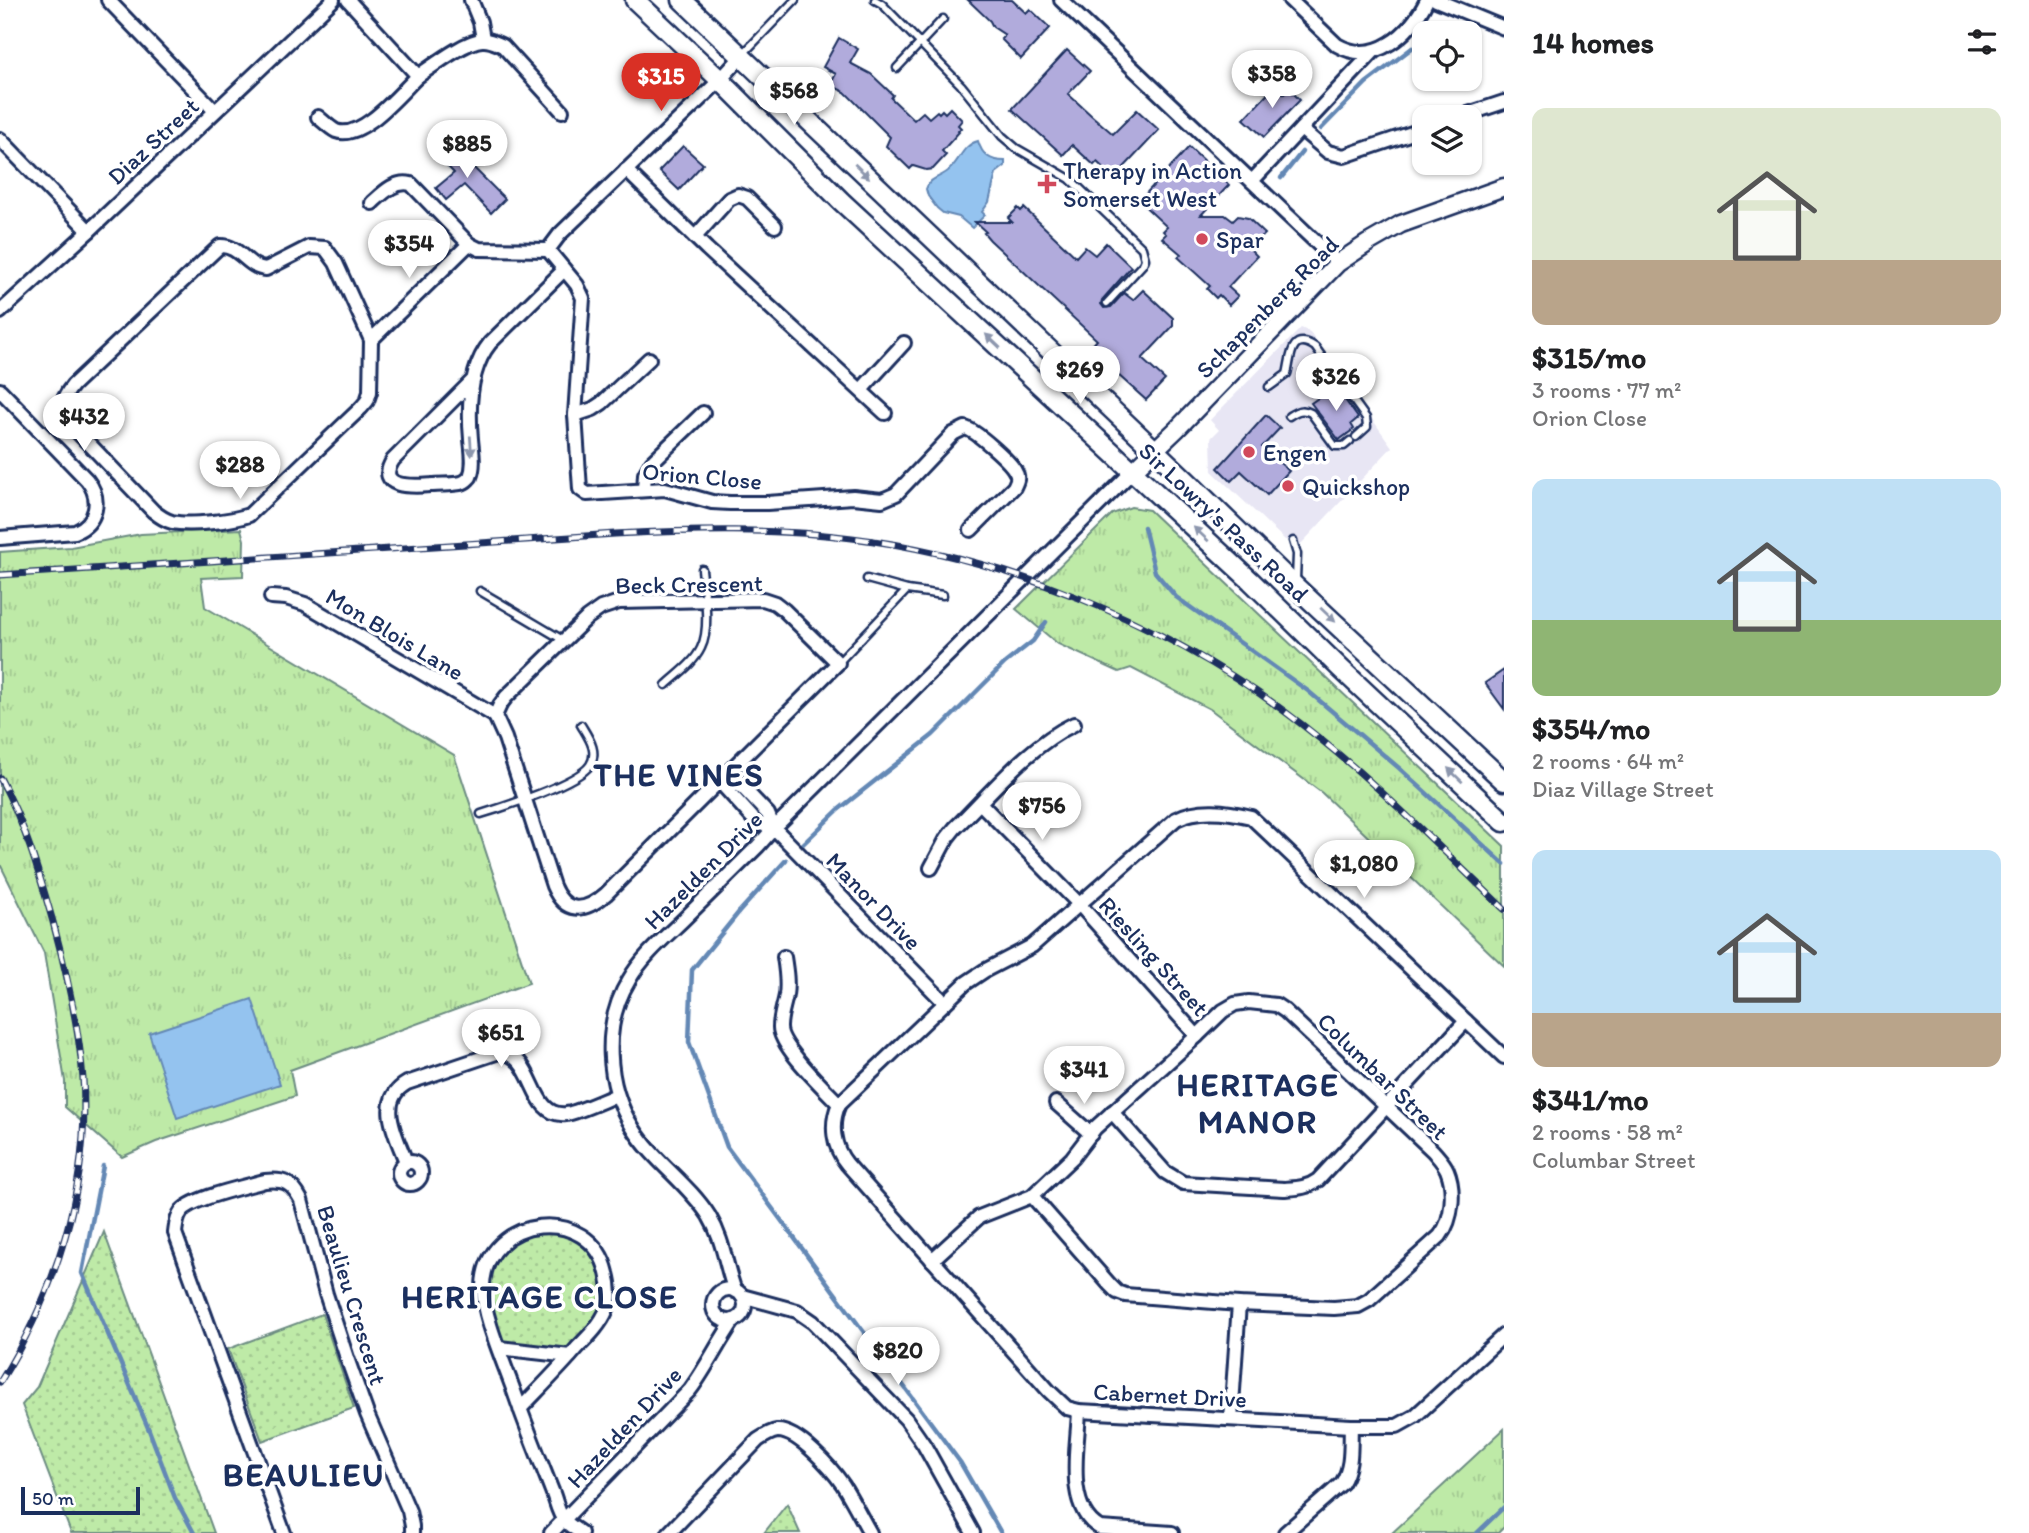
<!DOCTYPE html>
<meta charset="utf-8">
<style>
:root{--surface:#fff;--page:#f6f6f6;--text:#202124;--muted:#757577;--accent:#d93025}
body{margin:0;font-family:Itim,sans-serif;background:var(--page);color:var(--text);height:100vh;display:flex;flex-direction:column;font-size:26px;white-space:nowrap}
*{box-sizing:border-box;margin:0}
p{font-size:23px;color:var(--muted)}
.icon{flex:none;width:38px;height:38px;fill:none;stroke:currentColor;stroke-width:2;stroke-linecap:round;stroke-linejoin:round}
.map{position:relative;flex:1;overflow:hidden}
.details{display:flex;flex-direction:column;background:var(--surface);width:525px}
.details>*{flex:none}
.fabs{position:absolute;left:1412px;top:21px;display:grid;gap:14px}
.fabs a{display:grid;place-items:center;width:70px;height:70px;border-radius:14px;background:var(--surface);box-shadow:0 2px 5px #0004;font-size:35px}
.scale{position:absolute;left:21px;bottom:18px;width:119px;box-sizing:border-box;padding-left:7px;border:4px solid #1b2f5e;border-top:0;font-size:19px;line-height:24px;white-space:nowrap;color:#1b2f5e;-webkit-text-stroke:5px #fff;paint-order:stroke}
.price{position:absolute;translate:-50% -60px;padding:0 16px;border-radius:24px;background:#fff;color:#222;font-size:23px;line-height:46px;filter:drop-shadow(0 2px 4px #0008)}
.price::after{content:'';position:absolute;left:50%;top:42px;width:21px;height:16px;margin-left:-10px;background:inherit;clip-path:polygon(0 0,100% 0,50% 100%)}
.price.active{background:var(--accent);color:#fff}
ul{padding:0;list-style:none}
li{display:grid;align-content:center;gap:14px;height:371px;padding:0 28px}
li span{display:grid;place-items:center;height:217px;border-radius:14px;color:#555}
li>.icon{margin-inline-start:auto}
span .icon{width:126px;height:126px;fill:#fffc;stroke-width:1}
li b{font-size:30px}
h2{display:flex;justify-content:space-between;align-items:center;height:84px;padding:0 28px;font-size:30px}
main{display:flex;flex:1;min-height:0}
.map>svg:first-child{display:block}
</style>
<main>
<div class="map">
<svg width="1504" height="1533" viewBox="0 0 1504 1533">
<defs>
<pattern id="grass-tufts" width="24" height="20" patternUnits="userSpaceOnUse" patternTransform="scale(1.75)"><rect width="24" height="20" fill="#beeaa7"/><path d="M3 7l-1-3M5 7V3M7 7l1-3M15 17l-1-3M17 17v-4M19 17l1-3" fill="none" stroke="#a3c992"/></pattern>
<pattern id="park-dots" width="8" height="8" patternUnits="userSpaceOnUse" patternTransform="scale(1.75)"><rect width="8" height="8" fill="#beeaa7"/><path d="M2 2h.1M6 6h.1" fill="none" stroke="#a3c992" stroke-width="1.8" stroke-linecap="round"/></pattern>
</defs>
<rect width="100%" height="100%" fill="#fff"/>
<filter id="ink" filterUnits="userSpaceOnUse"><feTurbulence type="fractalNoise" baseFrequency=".0143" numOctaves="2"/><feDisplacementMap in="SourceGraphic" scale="14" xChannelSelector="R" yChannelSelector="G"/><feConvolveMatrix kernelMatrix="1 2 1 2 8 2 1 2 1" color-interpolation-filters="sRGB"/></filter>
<g filter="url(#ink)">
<polygon fill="#e8e6f4" points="1301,328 1310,332 1392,447 1301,544 1285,540 1212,471 1211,438 1219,430 1210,420"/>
<g fill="url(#grass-tufts)" stroke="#6c8c82" stroke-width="2">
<polygon points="1131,507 1149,510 1504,846 1504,966 1322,793 1210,709 1131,668 1119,672 1058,644 1016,609 1112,514"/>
<polygon points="241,529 244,540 243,576 201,578 205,607 454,755 529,983 290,1070 295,1096 156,1142 122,1157 65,1107 65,1081 44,953 0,864 0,552 71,547 141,534"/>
<polygon points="1504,1429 1504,1527 1498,1533 1392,1533"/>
</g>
<g fill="url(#park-dots)" stroke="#6c8c82" stroke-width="2">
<polygon points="567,1227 590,1234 603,1249 614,1294 613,1313 577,1356 505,1346 485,1290 492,1261 514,1236"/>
<polygon points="104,1232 214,1533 71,1533 22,1405 37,1387"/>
<polygon points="322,1314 354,1408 262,1441 228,1349"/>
<polygon points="787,1504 800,1533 764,1533"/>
</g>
<g fill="#94c3ef" stroke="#6488b5" stroke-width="2">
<path d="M978 141C982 155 990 161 1005 161V166L996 173 989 202 982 212 985 215 972 228 959 217 943 213 937 208 928 196 926 189C930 176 943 178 951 168 961 158 963 145 978 141Z"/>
<polygon points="252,999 280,1084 177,1118 149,1033"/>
</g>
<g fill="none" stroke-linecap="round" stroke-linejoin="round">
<g stroke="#6488b5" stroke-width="4.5">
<polyline points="1321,129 1366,83 1412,48"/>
<polyline points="1281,178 1302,152"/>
<polyline points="1144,527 1155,572 1176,597 1308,691 1399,768 1504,864"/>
<polyline points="803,844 838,810 933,735 1005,663 1033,641 1046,622"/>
<polyline points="786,860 739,912 692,970 689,1042 727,1147 960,1462 1001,1533"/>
<polyline points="103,1166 82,1273 149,1430 175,1498 194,1533"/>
<polyline points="1477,1533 1504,1507"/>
</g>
</g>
<g fill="#b1abdc" stroke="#1b2f5e" stroke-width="2">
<polygon points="968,0 1012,0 1026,13 1030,9 1050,28 1021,59 1001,39 1005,35 993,27 990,21"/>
<polygon points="839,38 858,49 850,63 871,74 893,95 891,98 914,120 923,112 929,118 937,111 939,113 942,110 945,113 950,108 962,120 958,125 961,128 958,131 959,132 942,151 946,155 933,169 926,170 913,166 910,169 886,146 890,137 845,92 830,85 836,74 823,67"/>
<polygon points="1067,50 1090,71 1068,94 1091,115 1113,134 1137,110 1159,130 1114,178 1097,162 1094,165 1072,145 1063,155 1012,109"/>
<polygon points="1276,85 1284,94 1289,89 1300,100 1264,137 1244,119"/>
<polygon points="449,143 505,199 491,213 464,185 446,200 436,188 454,173 436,155"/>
<polygon points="683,146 703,164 679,190 659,171"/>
<polygon points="1189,147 1229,185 1201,215 1225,215 1233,221 1238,216 1248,218 1265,234 1250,249 1257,256 1228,287 1238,296 1229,305 1219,295 1216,298 1207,289 1210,286 1178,257 1181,254 1162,238 1166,234 1163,231 1167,227 1139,201"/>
<polygon points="1018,208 1021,211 1024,208 1076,257 1085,247 1095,255 1106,243 1131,267 1102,300 1101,304 1104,308 1111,307 1124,293 1133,300 1143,290 1173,318 1173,326 1142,359 1165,380 1146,400 1107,365 1100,365 1100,357 1090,348 1097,340 990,240 984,233 986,232 975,222 1012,222 1008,218"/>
<polygon points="1331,389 1335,395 1340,393 1358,418 1351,424 1354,429 1339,440 1311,403"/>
<polygon points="1266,415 1280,428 1262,447 1289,471 1267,495 1241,471 1231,481 1218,468"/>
<polygon points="1504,670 1504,709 1485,683"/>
</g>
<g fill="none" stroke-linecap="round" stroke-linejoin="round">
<g stroke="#1b2f5e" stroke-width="11">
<g id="service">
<polyline points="875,0 882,4 961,85 1002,136 1016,148 1070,179 1142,248 1145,259 1143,264 1107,303"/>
<polyline points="743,54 795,0"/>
<polyline points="897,68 943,19"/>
<path d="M1269 387 1287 374C1291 361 1289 330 1315 347L1366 418 1367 427 1356 437"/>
<path d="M1289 416C1297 411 1302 408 1311 413L1335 446H1344L1350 441"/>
<polyline points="1293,541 1297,554 1296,580"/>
<polyline points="867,579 907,590"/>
<polyline points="480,591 563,640"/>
<polyline points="838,663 907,590 943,595"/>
<path d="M666 685C678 674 694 663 701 648 711 628 704 591 702 569"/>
<path d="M481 814C504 807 578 783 590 765 599 751 588 737 581 725"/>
</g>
</g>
<g stroke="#1b2f5e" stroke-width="18">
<g id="minor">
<polyline points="108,0 215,111"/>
<path d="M348 0 418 76C433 66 465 41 482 40 490 39 496 43 503 46L562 111"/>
<polyline points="471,0 480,22 483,39"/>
<polyline points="1061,0 1338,263"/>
<path d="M1290 0 1337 45C1375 67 1411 33 1427 0"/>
<polyline points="1436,0 1504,28"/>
<path d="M742 56 720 80 560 234 548 250 577 285 583 298 575 415 580 489 587 494 665 489 712 502 730 503H767L853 497 882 500 896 494 953 434 965 428C975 430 1010 461 1015 471 1019 477 1017 481 1014 487L971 530"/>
<path d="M318 117C323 121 330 128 336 131 362 141 401 92 418 76"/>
<polyline points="1459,117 1504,102"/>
<polyline points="1301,129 1328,152 1344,156 1424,129"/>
<polyline points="0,139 89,231"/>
<polyline points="626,170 707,249 885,413"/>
<polyline points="1252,181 1374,51"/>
<path d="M372 203C383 193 395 180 411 184L469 244 479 249 548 250"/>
<polyline points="695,237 729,199 738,195 747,198 775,226"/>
<path d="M220 246C240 245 247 268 266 269L309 247 325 248 336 263 371 340 370 392 367 401 361 408 249 515C232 521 190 526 172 522 164 520 159 516 153 511L74 428C59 411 59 402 73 385Z"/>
<polyline points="0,312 89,231 333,0"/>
<polyline points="371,340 469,244"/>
<path d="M474 379 393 460C374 490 416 486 432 485 441 484 452 485 461 483 466 482 466 481 470 477 475 465 472 451 471 439 468 407 469 369 490 343L564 270"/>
<path d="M0 390 87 480C102 499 97 523 75 532L0 538"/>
<polyline points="861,390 904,343"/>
<polyline points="575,415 593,409 602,403 649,359"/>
<polyline points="644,490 645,474 652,462 703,413"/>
<polyline points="271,597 286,598 305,604 495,716"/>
<path d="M763 599 775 603 784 610 838 663 606 894C584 913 565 914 553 886L505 738 495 716 500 705 506 697 587 618 601 608 619 602Z"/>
<polyline points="729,773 768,814 774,828 945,1003"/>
<polyline points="720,782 757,823 774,828"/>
<polyline points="980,803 1079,904 1197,1036"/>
<path d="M931 868 947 838 955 828C991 793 1028 746 1074 724"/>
<path d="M784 957C786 970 788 982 786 995 784 1006 780 1016 780 1027 779 1046 825 1089 839 1104"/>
<path d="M1504 1057 1251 817C1227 811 1199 807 1176 819L1032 946 984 971 966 983 839 1104C830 1124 833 1147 847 1164L1049 1391 1067 1408 1079 1411 1351 1426H1397L1415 1416 1504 1335"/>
<polyline points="1056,1103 1091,1134"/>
<path d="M1112 1112 1165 1172 1183 1183 1284 1189C1298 1188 1307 1188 1318 1180L1466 1021"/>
<circle cx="410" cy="1173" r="11"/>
<path d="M406 1162C397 1137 375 1101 407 1083L499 1052C537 1054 528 1118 566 1114 579 1112 604 1100 617 1095"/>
<path d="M932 1260 979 1217 1032 1196 1072 1158 1095 1128 1197 1036 1223 1011 1235 1004 1249 1002 1276 1005 1285 1011 1433 1151C1438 1157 1444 1163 1447 1170 1455 1189 1453 1219 1440 1236L1369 1300 1358 1306 1334 1308 1239 1304 1125 1295 1117 1292 1110 1285 1032 1196"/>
<circle cx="729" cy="1305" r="16"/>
<path d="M735 1291C725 1264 724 1241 709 1216 688 1183 653 1161 633 1128 606 1085 602 1024 629 980 642 957 663 939 682 921 707 896 733 871 758 846L774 828 1133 471"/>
<polyline points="742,1296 797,1311 813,1322 906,1419 924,1445 973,1533"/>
<polyline points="499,1348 570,1356"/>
<path d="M520 1409C540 1388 560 1368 578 1347 589 1336 601 1324 607 1309 611 1298 610 1284 607 1273 591 1203 485 1215 483 1286 482 1315 506 1367 516 1397 527 1429 540 1460 552 1491 556 1500 558 1513 564 1520 568 1525 576 1529 581 1533"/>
<path d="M1079 1411C1078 1445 1064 1508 1100 1528L1172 1533"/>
<polyline points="1231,1419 1239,1304"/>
<path d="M284 1533 175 1233C176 1226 176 1219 181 1212 190 1198 248 1186 265 1181 285 1179 292 1183 301 1200L326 1294 347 1358 367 1414 409 1511 412 1526V1533"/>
<path d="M551 1533 690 1390C707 1367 718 1343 734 1320"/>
<path d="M669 1533 758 1440C764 1436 770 1432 777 1431 798 1430 832 1469 843 1485 853 1501 861 1517 870 1533"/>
<path d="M1285 1533 1342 1483C1353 1466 1350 1445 1351 1426"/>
</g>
</g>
<g stroke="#1b2f5e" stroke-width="21">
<polyline id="tertiary" points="1133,471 1177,429 1338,263 1368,243 1401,224 1504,187"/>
</g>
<g stroke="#1b2f5e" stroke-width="23">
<g id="secondary">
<polyline points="635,0 720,80 841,201 1251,581 1340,668 1504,822"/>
<polyline points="682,0 1188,482 1295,586 1504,781"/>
</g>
</g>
<use href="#service" stroke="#fff" stroke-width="6"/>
<use href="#minor" stroke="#fff" stroke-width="12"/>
<use href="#tertiary" stroke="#fff" stroke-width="16"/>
<use href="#secondary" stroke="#fff" stroke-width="18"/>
<g stroke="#1b2f5e" stroke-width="7">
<g id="rail">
<path d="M0 575 615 534C694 530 773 528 852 538 1001 556 1163 622 1284 711 1363 769 1433 841 1504 909"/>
<path d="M0 778C25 824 39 873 53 922 67 974 79 1026 83 1079 90 1186 56 1292 0 1382"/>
</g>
</g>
<use href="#rail" stroke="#fff" stroke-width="4.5" stroke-dasharray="13" stroke-linecap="butt"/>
</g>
<defs><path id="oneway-solid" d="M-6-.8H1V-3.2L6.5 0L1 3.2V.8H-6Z" transform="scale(1.75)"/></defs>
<g fill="#8d97ae">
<use href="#oneway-solid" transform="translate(862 171) rotate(44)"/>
<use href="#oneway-solid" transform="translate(993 341) rotate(-137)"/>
<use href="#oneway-solid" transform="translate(471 446) rotate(86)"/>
<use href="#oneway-solid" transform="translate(1201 534) rotate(-137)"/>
<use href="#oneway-solid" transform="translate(1328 615) rotate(43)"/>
<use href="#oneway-solid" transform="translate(1455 775) rotate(-136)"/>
</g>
</g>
<g fill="#d1495b" stroke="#fff" stroke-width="2.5">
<path d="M1043.5 173.5h7v7h7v7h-7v7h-7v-7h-7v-7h7z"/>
<circle cx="1202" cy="239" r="7"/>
<circle cx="1249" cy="452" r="7"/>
<circle cx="1288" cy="486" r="7"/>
</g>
<g text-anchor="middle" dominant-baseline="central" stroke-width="7" stroke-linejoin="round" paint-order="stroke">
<g font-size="24" fill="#1b2f5e" stroke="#fff">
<text transform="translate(153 141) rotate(-43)">Diaz Street</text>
<text transform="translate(1267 307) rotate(-45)">Schapenberg Road</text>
<text transform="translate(702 476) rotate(5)">Orion Close</text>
<text transform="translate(1224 522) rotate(43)">Sir Lowry's Pass Road</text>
<text transform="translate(689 584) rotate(-1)">Beck Crescent</text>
<text transform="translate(395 634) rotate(31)">Mon Blois Lane</text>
<text transform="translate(703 870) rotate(-45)">Hazelden Drive</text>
<text transform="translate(874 901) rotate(46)">Manor Drive</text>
<text transform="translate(1154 956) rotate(48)">Riesling Street</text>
<text transform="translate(1383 1076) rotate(44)">Columbar Street</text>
<text transform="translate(352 1295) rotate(73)">Beaulieu Crescent</text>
<text transform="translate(1170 1395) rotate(3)">Cabernet Drive</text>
<text transform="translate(624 1427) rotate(-47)">Hazelden Drive</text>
</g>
<g font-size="24" fill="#1b2f5e" stroke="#fff" text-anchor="start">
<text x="1063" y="170">Therapy in Action<tspan x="1063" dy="28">Somerset West</tspan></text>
<text x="1216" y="239">Spar</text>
<text x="1263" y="452">Engen</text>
<text x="1302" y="486">Quickshop</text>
</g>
<g font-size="32" font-weight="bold" letter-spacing="2" fill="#1b2f5e" stroke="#fff">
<text x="679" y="775">THE VINES</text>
<text x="1258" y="1085">HERITAGE<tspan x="1258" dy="37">MANOR</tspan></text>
<text x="540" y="1297">HERITAGE CLOSE</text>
<text x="304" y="1475">BEAULIEU</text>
</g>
</g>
</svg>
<div class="fabs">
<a><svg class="icon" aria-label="locate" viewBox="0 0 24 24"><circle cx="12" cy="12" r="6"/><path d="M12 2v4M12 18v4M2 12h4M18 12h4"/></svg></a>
<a><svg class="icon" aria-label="layers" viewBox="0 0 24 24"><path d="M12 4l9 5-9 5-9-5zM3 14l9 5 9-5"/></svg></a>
</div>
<div class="scale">50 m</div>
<b class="price" style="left:1272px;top:110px">$358</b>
<b class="price active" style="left:661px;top:113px">$315</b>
<b class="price" style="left:794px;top:127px">$568</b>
<b class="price" style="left:467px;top:180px">$885</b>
<b class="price" style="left:409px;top:280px">$354</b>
<b class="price" style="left:1080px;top:406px">$269</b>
<b class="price" style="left:1336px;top:413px">$326</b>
<b class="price" style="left:84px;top:453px">$432</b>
<b class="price" style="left:240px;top:501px">$288</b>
<b class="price" style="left:1042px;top:842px">$756</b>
<b class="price" style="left:1364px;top:900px">$1,080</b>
<b class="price" style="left:501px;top:1069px">$651</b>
<b class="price" style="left:1084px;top:1106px">$341</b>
<b class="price" style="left:898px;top:1387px">$820</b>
</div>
<section class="details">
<h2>14 homes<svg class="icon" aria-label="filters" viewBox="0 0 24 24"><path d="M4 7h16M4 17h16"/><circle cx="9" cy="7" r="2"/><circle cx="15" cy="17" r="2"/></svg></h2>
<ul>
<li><span style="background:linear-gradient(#dfe7d0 70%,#b9a48a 0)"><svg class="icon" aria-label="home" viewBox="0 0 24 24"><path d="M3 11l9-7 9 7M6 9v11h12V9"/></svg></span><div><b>$315/mo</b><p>3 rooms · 77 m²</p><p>Orion Close</p></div></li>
<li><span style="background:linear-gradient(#bfe0f5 65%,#8fb573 0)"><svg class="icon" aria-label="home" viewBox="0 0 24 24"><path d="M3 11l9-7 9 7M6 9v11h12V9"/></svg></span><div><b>$354/mo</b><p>2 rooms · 64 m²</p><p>Diaz Village Street</p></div></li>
<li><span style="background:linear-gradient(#bfe0f5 75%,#b9a48a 0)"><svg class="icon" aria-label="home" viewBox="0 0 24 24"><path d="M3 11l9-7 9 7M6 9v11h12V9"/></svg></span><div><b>$341/mo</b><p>2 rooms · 58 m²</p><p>Columbar Street</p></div></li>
</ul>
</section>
</main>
